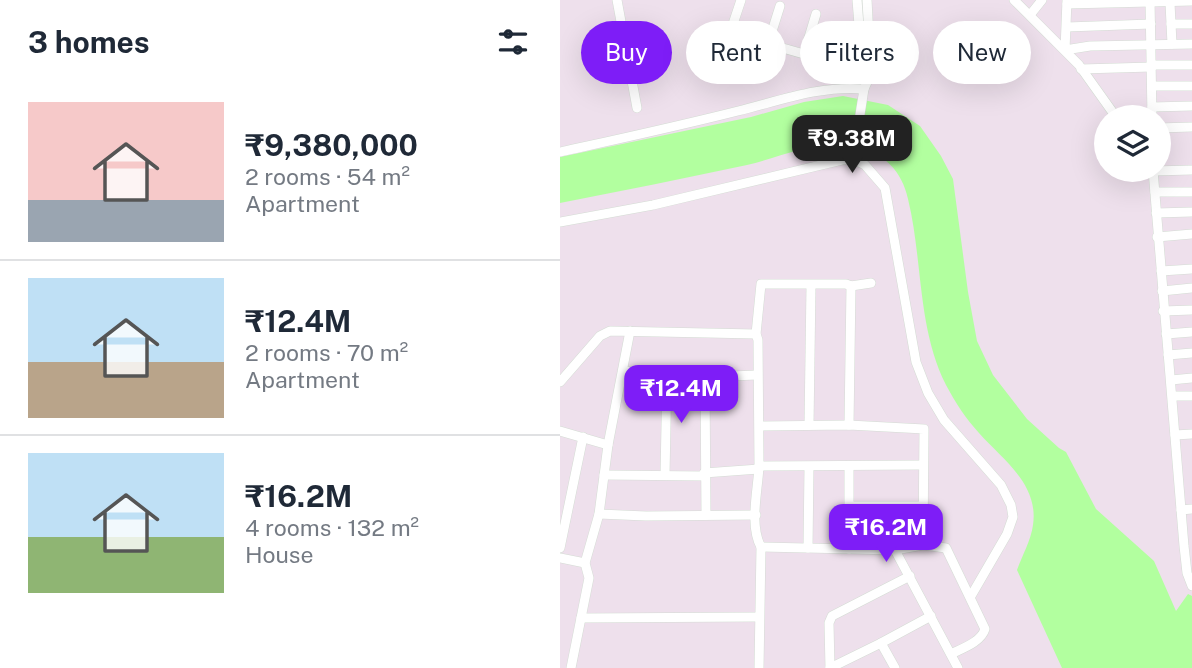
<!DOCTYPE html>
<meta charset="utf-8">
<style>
:root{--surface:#fff;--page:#f6f6f7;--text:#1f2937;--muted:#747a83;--line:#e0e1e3;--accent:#7e1df7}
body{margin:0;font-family:"Public Sans",sans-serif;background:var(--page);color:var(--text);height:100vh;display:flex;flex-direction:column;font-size:26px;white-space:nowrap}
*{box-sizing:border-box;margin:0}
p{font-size:23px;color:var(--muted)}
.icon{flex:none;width:38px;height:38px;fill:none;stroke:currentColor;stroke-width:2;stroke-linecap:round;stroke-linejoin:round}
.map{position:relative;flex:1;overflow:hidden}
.drawer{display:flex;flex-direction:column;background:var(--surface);width:560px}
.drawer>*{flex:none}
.hud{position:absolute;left:21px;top:21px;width:506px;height:63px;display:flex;gap:14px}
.controls{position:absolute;left:534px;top:105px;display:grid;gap:14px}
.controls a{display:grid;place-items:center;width:77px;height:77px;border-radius:50%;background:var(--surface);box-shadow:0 7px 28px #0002;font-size:35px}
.price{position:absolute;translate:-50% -60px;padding:0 16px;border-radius:14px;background:var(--accent);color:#fff;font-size:23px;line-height:46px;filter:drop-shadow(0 2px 4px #0008)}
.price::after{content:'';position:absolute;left:50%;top:42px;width:21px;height:16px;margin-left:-10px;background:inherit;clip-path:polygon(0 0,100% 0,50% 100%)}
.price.current{background:#222;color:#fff}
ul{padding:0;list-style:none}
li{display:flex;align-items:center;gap:21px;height:175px;padding:0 28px}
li+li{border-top:2px solid var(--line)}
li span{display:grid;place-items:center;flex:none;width:196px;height:140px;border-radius:0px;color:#555}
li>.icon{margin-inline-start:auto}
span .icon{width:84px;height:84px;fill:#fffc;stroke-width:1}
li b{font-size:30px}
h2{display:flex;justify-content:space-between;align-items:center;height:84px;padding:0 28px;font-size:30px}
.pill{padding:0 24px;border-radius:32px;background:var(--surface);box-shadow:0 7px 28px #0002;font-size:24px;line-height:63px}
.pill.current{background:var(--accent);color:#fff}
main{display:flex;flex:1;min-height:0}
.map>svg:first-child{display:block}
</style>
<main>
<section class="drawer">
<h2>3 homes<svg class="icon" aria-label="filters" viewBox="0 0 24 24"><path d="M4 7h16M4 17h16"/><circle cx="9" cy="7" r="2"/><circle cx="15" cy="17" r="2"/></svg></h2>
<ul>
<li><span style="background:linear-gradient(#f6c9c9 70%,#9aa5b1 0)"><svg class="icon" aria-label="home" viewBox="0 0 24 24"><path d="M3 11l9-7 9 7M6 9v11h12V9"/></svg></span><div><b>₹9,380,000</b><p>2 rooms · 54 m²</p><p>Apartment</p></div></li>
<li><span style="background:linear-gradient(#bfe0f5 60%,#b9a48a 0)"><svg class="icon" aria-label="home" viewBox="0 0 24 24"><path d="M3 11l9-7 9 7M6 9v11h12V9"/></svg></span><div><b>₹12.4M</b><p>2 rooms · 70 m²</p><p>Apartment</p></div></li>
<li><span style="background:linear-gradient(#bfe0f5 60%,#8fb573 0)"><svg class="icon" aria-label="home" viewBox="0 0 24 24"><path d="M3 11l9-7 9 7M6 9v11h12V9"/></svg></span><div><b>₹16.2M</b><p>4 rooms · 132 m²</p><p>House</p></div></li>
</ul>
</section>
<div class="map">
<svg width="632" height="668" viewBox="0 0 632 668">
<rect width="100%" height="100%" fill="#eee0ec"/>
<path fill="#b2ff9f" d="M283 96 328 105 360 126 381 156 393 179 408 292 417 341 433 375 467 419 499 448 506 452 536 509 594 561 616 611 628 594 632 596V668H502L457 570C462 556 471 540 473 525 479 484 443 460 419 433 406 419 395 402 386 385 357 327 363 261 348 199 342 171 324 153 296 146 261 138 221 157 187 165 125 178 62 191 0 203V157L191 117 244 102Z"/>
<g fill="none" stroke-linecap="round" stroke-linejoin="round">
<g stroke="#d4dcd4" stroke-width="10">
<g id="minor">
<polyline points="57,0 77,108"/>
<polyline points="181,0 171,30 173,34 311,73"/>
<polyline points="297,0 303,76"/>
<polyline points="454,0 519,65 556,117"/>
<polyline points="507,0 505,50 530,46 632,44"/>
<polyline points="590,0 592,117"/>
<polyline points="610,3 612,44"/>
<polyline points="507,4 632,1"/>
<polyline points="470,15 482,0"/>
<polyline points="611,24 632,24"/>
<polyline points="507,27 591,24"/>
<polyline points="208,44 220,6"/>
<polyline points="244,54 256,14"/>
<polyline points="592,65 632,65"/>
<polyline points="521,69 592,67"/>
<polyline points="592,86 632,86"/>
<polyline points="592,107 632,106"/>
<polyline points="598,128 632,127"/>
<path d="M0 152C59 139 119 126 178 111 219 101 261 85 304 89"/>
<polyline points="293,159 304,89 311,73 307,0"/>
<polyline points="593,170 624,546 627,573 632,586"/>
<polyline points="593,171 632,170"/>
<polyline points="595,192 632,192"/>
<polyline points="596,213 632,212"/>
<polyline points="0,222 93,205 282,160 293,159 305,165 325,188 356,362 368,393 384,420 441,485 451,505 453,517 447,534 411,596"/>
<polyline points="597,237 632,234"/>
<polyline points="601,271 632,269"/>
<polyline points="602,291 632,288"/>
<polyline points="603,311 632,310"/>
<polyline points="606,334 632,332"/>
<polyline points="608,355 632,353"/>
<polyline points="63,371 145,377 197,375"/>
<polyline points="145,377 146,515"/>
<polyline points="611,380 632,378"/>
<polyline points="0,382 40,336 50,331 196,334"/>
<polyline points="613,396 632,396"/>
<polyline points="249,425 251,286"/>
<polyline points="289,425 291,286"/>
<polyline points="200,426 289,425 364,429 363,545"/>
<polyline points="0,431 48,445"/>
<polyline points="615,435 632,434"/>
<polyline points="199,466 198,340 196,334 201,284 286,284 291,286 311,283"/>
<polyline points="144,473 199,469"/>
<polyline points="44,475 144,476"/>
<polyline points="105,475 107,375"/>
<polyline points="289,506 363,506"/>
<polyline points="621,510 632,509"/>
<polyline points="39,514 86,516 196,515"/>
<polyline points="201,547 335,550 398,668"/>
<polyline points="0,548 23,437"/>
<polyline points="248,548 249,467"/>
<polyline points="289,549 289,466"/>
<path d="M335 550 363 545 386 548 425 629C421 642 403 648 391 654"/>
<polyline points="0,558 25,563"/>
<polyline points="21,618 199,617"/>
<polyline points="11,668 29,578 25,563 39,514 48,445 70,331"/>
<path d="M199 668 201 547C189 525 198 490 199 466L363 465"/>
<polyline points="270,668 269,623 272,616 350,576"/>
<polyline points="270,668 321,643"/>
<polyline points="335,668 321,643 371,616"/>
</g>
</g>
<use href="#minor" stroke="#fff" stroke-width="9"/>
</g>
</svg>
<div class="controls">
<a><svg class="icon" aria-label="layers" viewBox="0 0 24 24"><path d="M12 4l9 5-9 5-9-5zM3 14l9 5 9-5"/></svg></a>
</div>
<b class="price current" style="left:292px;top:175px">₹9.38M</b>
<b class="price" style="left:121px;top:425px">₹12.4M</b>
<b class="price" style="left:326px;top:564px">₹16.2M</b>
<div class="hud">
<a class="pill current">Buy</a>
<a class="pill">Rent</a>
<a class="pill">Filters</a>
<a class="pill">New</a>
</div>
</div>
</main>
